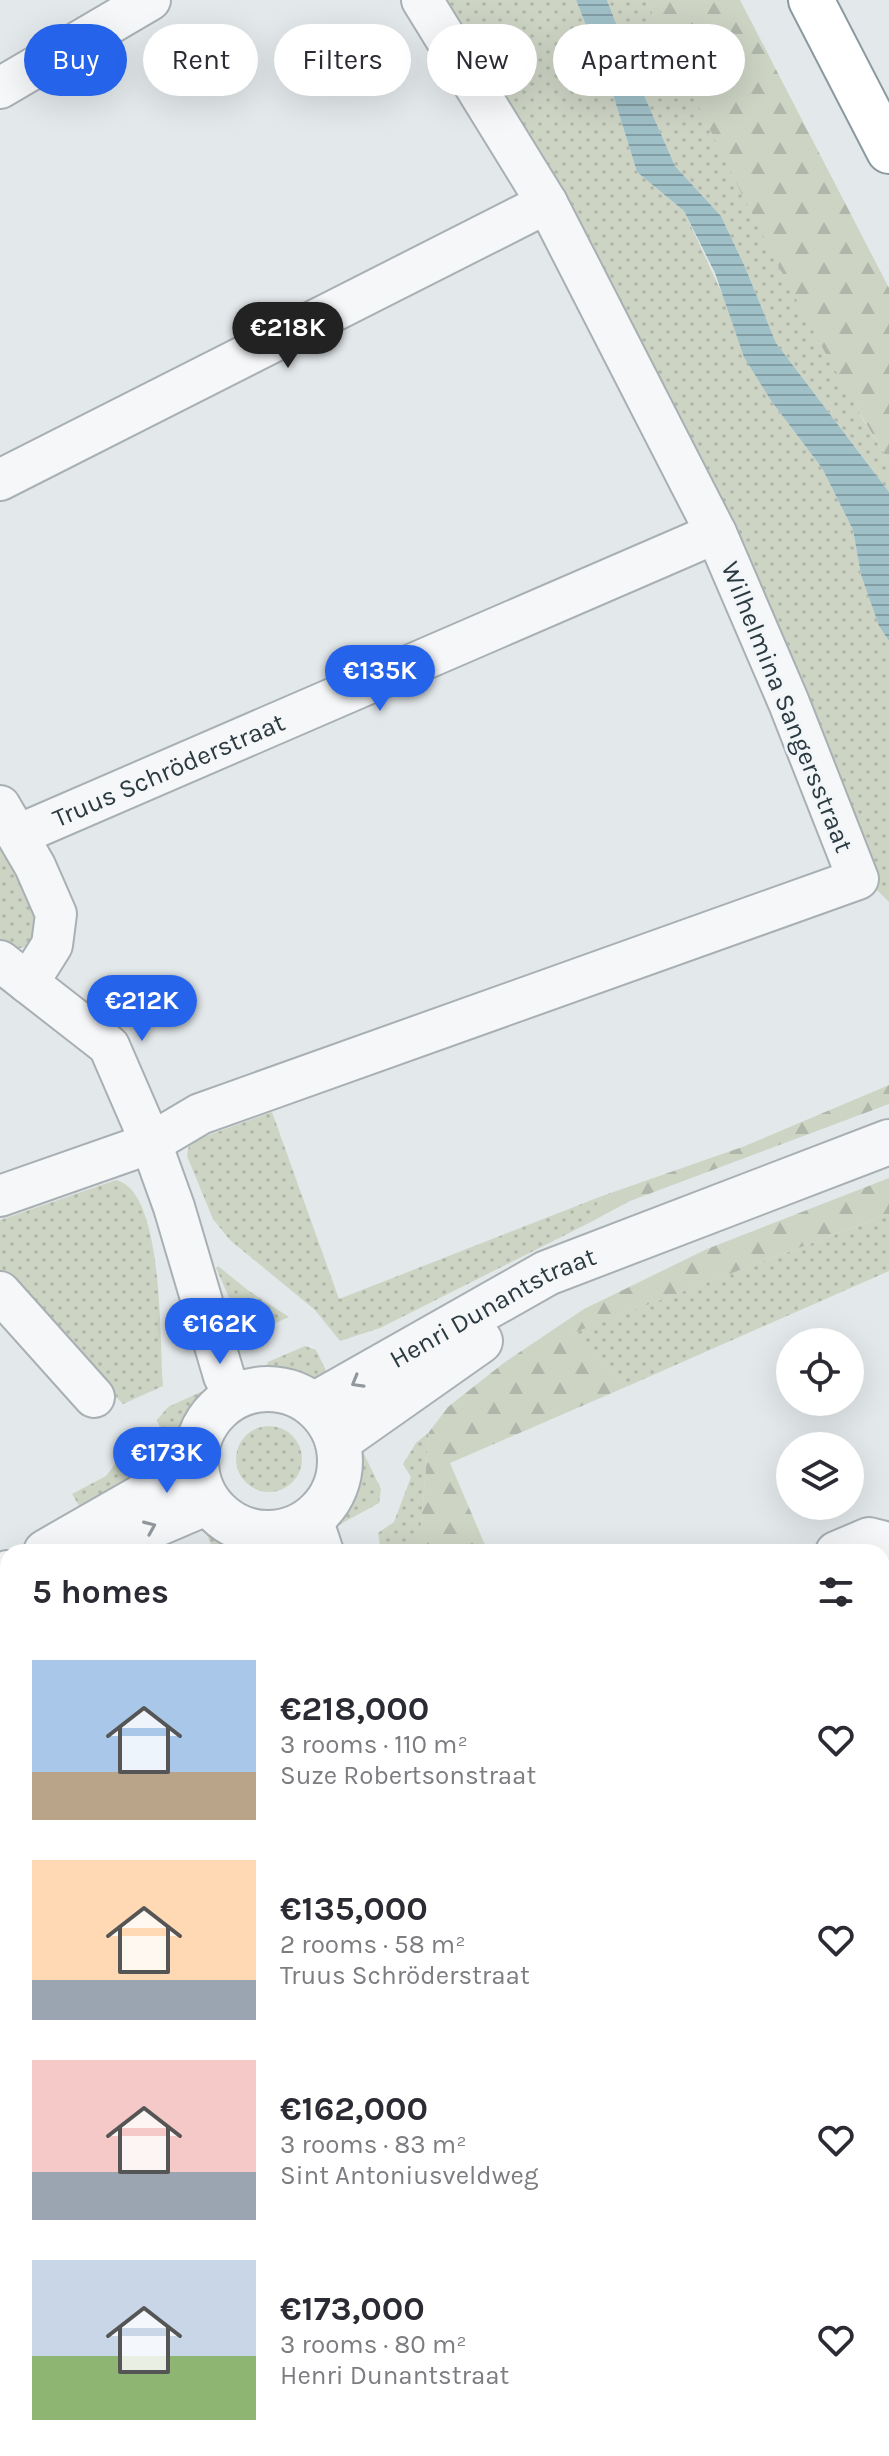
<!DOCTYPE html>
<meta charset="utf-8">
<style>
:root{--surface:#fff;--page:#f2f2f3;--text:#2b2b33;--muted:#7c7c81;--accent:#2563eb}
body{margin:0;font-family:Karla,sans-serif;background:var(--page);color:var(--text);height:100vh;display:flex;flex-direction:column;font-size:30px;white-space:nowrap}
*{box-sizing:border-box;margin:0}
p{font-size:26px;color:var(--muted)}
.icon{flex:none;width:44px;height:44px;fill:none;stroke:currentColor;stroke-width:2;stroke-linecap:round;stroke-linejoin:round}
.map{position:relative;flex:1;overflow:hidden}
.details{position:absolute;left:0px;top:1544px;width:890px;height:912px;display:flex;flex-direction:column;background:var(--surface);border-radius:24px 24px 0 0;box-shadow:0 8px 32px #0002}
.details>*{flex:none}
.top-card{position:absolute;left:24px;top:24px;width:842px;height:72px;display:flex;gap:16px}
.buttons{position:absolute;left:776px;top:1328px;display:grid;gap:16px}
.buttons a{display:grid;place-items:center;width:88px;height:88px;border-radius:50%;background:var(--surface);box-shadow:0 8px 32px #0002;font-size:40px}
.price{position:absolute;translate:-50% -68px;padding:0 18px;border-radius:28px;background:var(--accent);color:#fff;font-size:26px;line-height:52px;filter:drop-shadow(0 2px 4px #0008)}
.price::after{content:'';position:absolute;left:50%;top:48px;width:24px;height:18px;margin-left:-12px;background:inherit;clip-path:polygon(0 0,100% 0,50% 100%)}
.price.on{background:#222;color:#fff}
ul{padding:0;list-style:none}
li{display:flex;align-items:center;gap:24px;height:200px;padding:0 32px}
li span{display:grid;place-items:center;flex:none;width:224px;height:160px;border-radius:0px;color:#555}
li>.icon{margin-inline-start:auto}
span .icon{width:96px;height:96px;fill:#fffc;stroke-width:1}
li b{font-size:34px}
h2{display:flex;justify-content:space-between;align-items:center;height:96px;padding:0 32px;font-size:34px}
.tag{padding:0 28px;border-radius:36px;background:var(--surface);box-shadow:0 8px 32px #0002;font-size:28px;line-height:72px}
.tag.on{background:var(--accent);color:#fff}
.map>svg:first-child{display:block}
</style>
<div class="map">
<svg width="889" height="2456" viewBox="0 0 889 2456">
<defs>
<pattern id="grass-dots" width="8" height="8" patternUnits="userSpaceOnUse" patternTransform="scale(2)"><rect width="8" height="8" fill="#cdd4c4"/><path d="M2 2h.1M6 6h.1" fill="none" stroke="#b0b7aa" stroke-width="1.8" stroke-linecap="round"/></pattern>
<pattern id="forest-firs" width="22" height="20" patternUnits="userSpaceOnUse" patternTransform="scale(2)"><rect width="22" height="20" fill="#cdd4c4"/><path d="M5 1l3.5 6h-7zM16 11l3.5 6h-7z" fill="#b0b7aa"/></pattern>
<pattern id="water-rules" width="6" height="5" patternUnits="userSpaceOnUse" patternTransform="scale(2)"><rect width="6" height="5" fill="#a0c0c8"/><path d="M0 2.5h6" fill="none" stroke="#839da4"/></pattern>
</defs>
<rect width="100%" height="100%" fill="#e3e8ea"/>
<g fill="url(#grass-dots)">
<polygon points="439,0 576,0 611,88 637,172 684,211 772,402 822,468 853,530 861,575 879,626 889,641 889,902 877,890 827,752"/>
<polygon points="607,0 646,0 757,223 864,421 889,461 889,492 776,343 745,267 721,216 675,166 640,86"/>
<polygon points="0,834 45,911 31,946 10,950 0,943"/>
<polygon points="272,1112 339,1299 602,1196 585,1225 380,1328 340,1341 315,1310 230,1240 213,1219 187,1156 189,1145 198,1139"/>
<path d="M116 1180C165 1191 159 1344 163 1386L123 1404 0 1277V1220Z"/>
<polygon points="889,1214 889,1271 628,1386 569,1334"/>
<polygon points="218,1266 249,1291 289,1317 246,1336 216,1268"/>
<polygon points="305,1346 316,1350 330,1379 309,1383 267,1365 268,1362"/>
<polygon points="205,1390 208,1394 174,1457 171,1456 157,1420 168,1407"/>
<circle cx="269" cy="1459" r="33"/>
<polygon points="429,1432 421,1527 404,1552 381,1552 378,1533 394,1522 411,1477 403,1464 416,1443"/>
<polygon points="129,1445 145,1479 81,1509 72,1494 106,1476"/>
<polygon points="360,1451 363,1452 381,1489 379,1503 337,1526 333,1523 350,1485"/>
<path d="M203 1525C215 1527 266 1545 273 1552H214Z"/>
<polygon points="1,2033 8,2044 8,2166 0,2170"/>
<polygon points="360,2448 437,2448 444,2456 368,2456"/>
</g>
<g fill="url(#forest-firs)">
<path d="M646 0H740L889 288V461C797 314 723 155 646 0Z"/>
<polygon points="889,1085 889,1104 630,1201 585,1225 602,1196 745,1146"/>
<polygon points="889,1178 889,1214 570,1334 628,1386 450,1463 488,1552 404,1552 421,1526 429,1432 448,1407 505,1362 584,1309 707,1249"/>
<polygon points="882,2380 889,2387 889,2456 832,2456 825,2448 882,2448"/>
</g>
<polygon fill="url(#water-rules)" points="576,0 607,0 640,86 675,166 721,216 745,267 776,343 889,492 889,641 879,626 861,575 853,530 822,468 772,402 744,357 715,273 684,211 637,172 611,88"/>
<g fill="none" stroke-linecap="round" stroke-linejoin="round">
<g stroke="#a8b0b4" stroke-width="44">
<g id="minor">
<polyline points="0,88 150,0"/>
<polyline points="0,480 547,203"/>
<polyline points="0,806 35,866 56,914 52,945 28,983"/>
<path id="s1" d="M18 835 716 533"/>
<polyline points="0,961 109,1046 151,1143 174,1207 224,1376 234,1397"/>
<polyline points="0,1196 151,1143 200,1114 858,879 789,703 716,533 547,203 422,0"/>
<polyline points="0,1292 94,1397"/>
<polyline points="312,1519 323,1552"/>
<polyline points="282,1533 292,1552"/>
<polyline points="836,1552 869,1538 889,1543"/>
<polyline points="0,1739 8,1748"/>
<polyline points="882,1969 889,1976"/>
<polyline points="0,2207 8,2203"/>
<polyline points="882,2214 889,2207"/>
<polyline points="0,2255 8,2264"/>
<polyline points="882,2335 889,2342"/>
<polyline points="171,2448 172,2456"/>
<polyline points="617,2456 626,2448"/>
</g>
</g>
<g stroke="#a8b0b4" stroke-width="48">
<g id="tertiary">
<circle cx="268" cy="1461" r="72"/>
<path id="s2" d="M314 1405 547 1273 889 1142"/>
<polyline points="338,1441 480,1341"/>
<polyline points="105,1546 208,1502"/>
<polyline points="46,1552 196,1466"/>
<polyline points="0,1578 8,1573"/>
</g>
</g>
<g stroke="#8b9aa0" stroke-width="48">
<polyline id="motorway" points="811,0 889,151"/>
</g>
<use href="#minor" stroke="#f5f7f9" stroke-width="40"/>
<use href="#tertiary" stroke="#f5f7f9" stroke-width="44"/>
<use href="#motorway" stroke="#fff" stroke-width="44"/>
</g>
<defs><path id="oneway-chevron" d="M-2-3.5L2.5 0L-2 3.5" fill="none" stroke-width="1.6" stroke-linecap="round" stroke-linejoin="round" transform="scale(2)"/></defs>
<g stroke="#90989d">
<use href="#oneway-chevron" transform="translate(357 1382) rotate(150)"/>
<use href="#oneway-chevron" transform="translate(150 1527) rotate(-23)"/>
</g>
<g text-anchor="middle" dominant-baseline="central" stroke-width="6" stroke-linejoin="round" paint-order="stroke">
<g font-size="26" fill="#2b3a41" stroke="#f2f6f8">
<text transform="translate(787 707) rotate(68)">Wilhelmina Sangersstraat</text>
<text stroke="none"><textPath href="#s1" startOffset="164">Truus Schröderstraat</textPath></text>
<text stroke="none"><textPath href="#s2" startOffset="204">Henri Dunantstraat</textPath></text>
</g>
</g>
</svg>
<div class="buttons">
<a><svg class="icon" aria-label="locate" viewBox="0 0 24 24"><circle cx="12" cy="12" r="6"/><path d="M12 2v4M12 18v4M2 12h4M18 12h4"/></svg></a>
<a><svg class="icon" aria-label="layers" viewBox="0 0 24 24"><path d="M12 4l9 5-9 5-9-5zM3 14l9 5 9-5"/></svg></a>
</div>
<b class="price on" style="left:288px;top:370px">€218K</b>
<b class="price" style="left:380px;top:713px">€135K</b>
<b class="price" style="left:142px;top:1043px">€212K</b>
<b class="price" style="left:220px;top:1366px">€162K</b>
<b class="price" style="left:167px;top:1495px">€173K</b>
<div class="top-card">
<a class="tag on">Buy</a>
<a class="tag">Rent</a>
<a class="tag">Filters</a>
<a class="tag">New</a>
<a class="tag">Apartment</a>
</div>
<section class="details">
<h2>5 homes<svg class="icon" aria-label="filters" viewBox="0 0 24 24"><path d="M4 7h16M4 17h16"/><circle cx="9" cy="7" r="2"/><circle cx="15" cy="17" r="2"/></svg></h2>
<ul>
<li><span style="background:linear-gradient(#a9c7e8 70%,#b9a48a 0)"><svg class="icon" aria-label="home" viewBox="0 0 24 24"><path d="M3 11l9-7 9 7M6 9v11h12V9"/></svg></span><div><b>€218,000</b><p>3 rooms · 110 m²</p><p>Suze Robertsonstraat</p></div><svg class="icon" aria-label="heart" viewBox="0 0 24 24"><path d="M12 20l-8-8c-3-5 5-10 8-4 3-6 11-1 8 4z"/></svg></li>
<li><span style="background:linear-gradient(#ffd9b3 75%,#9aa5b1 0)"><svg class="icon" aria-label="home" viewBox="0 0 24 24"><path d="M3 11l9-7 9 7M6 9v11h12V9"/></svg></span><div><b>€135,000</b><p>2 rooms · 58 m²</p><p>Truus Schröderstraat</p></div><svg class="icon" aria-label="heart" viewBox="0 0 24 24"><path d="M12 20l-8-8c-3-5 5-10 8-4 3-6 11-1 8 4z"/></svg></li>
<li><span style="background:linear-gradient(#f6c9c9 70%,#9aa5b1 0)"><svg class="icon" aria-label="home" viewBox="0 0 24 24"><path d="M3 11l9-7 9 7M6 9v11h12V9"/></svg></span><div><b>€162,000</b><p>3 rooms · 83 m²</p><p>Sint Antoniusveldweg</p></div><svg class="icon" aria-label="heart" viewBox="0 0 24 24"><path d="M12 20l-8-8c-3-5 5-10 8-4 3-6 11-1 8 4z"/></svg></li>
<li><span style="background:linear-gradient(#c9d6e8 60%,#8fb573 0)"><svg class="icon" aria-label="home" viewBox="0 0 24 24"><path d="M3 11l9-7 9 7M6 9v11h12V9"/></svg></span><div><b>€173,000</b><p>3 rooms · 80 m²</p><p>Henri Dunantstraat</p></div><svg class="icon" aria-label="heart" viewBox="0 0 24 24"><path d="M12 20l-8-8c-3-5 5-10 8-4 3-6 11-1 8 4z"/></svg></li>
</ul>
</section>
</div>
